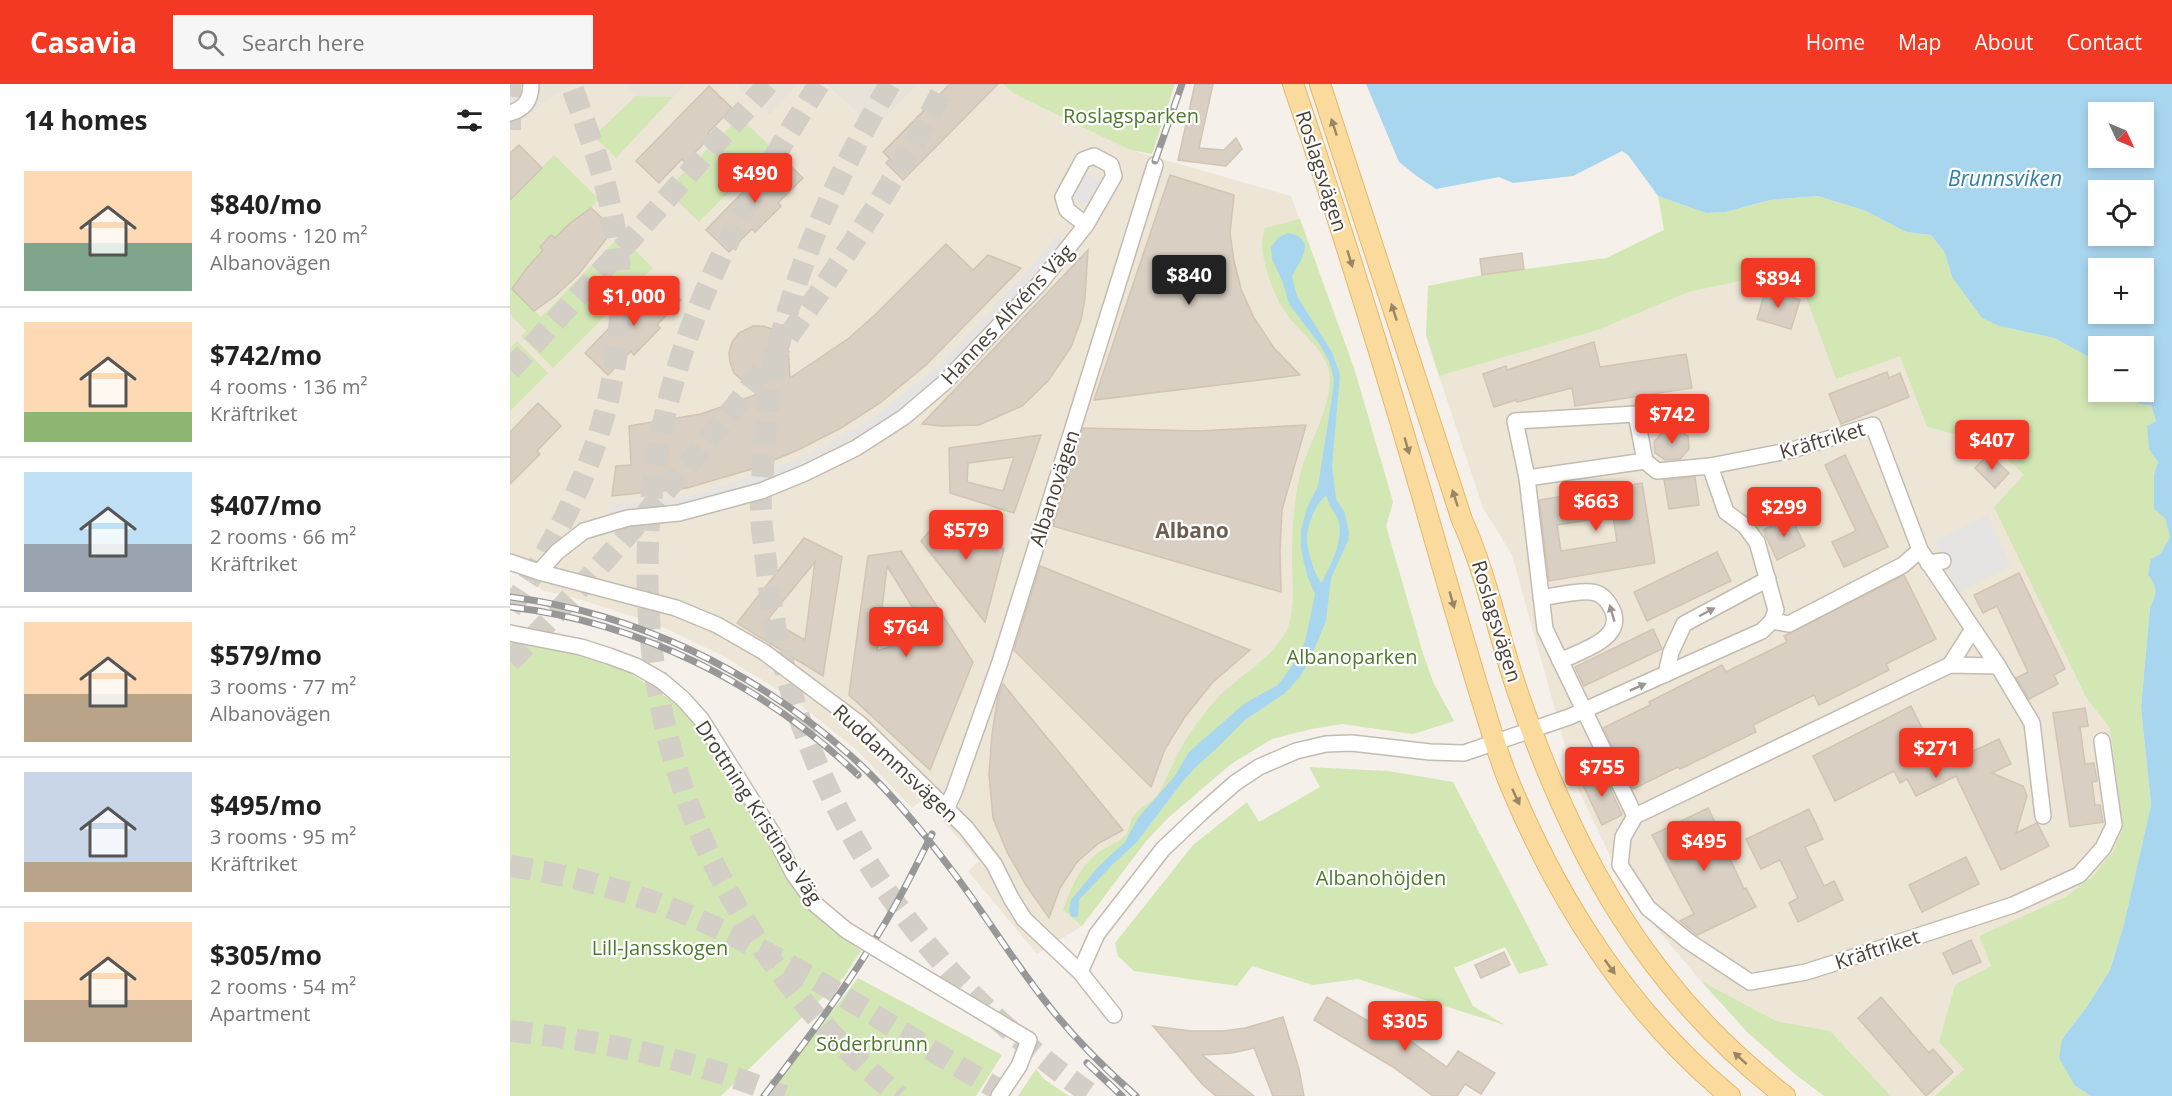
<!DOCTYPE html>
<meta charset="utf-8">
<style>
:root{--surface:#fff;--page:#f6f6f6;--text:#222;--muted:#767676;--line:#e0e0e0;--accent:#f33823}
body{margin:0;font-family:"Open Sans",sans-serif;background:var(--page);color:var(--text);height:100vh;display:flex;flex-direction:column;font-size:22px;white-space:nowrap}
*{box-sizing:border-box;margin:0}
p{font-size:20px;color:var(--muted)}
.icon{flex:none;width:33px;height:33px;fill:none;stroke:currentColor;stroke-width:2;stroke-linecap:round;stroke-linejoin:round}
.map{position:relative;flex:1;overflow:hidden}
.details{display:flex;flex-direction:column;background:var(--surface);width:510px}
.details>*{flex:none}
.needle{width:39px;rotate:134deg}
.buttons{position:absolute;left:1578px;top:18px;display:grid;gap:12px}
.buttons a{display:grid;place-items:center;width:66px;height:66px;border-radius:0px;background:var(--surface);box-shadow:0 3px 9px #0003;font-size:30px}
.price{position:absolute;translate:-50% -51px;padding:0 14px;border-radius:6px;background:var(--accent);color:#fff;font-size:20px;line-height:39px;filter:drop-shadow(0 2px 3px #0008)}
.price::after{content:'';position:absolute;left:50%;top:36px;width:18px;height:14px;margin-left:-9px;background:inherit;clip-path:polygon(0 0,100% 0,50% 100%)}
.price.active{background:#222;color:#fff}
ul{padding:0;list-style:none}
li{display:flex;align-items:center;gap:18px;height:150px;padding:0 24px}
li+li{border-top:2px solid var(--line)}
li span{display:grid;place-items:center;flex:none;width:168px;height:120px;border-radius:0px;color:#555}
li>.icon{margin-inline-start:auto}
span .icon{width:72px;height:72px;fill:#fffc;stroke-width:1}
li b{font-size:26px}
h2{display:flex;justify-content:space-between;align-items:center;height:72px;padding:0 24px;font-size:26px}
header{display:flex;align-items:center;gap:36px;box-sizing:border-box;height:84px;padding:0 30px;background:var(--accent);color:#fff}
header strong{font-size:28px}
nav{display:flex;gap:33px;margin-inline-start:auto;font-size:21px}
.search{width:420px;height:54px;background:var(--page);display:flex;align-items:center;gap:15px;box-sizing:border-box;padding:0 21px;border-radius:0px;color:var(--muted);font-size:22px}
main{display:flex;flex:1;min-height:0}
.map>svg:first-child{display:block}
</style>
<header>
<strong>Casavia</strong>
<div class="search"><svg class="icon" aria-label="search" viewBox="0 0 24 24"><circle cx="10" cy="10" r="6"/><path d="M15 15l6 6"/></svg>Search here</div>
<nav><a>Home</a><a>Map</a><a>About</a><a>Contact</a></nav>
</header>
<main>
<section class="details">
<h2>14 homes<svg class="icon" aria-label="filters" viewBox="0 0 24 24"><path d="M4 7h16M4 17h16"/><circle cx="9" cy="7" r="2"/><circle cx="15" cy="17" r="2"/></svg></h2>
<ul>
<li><span style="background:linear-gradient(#ffd9b3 60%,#7fa58c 0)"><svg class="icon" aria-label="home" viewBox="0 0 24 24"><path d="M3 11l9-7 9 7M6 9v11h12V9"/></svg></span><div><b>$840/mo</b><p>4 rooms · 120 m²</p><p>Albanovägen</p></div></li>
<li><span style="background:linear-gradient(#ffd9b3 75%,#8fb573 0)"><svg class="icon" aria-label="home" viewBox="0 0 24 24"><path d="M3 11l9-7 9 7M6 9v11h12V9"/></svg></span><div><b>$742/mo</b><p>4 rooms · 136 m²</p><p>Kräftriket</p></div></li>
<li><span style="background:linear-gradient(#bfe0f5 60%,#9aa5b1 0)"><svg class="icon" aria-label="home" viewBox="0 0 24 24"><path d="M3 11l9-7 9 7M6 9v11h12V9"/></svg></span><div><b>$407/mo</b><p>2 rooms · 66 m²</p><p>Kräftriket</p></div></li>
<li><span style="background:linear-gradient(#ffd9b3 60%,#b9a48a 0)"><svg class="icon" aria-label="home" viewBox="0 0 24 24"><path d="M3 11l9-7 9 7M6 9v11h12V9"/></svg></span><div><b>$579/mo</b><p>3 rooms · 77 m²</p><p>Albanovägen</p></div></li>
<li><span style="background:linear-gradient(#c9d6e8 75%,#b9a48a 0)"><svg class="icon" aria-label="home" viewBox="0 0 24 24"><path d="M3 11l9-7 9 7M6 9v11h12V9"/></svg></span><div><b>$495/mo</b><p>3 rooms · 95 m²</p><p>Kräftriket</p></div></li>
<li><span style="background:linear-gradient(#ffd9b3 65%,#b9a48a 0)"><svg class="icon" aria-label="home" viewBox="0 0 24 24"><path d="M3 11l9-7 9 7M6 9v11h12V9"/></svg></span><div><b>$305/mo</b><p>2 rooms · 54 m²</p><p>Apartment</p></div></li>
</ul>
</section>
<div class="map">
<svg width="1662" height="1012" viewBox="0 0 1662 1012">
<rect width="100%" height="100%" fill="#f5f1ea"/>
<g fill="#e8e3d9">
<polygon points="0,0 70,0 56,4 15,34 0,48"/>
<polygon points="114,0 176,0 145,31"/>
<polygon points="225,0 289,0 259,32"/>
<polygon points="315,0 409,0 365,44"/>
</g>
<g fill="#ede5d5">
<polygon points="70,0 114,0 145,30 176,0 225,0 259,32 289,0 315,0 365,44 409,0 493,0 504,10 620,66 781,112 844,284 883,418 876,442 913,570 923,598 944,637 903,650 832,640 801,645 762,655 721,680 659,733 636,757 572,842 527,870 458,787 469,777 413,715 402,724 347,666 284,616 215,573 146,540 72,516 32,506 0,477 0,48 15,34 56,4"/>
<polygon points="1257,191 1291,200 1326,295 1390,271 1417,343 1481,360 1514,391 1576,613 1600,645 1613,744 1602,769 1582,793 1555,813 1469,852 1481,882 1454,985 1425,1012 1381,1012 1320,947 1266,937 1191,897 1147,845 1109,790 1066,701 1002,471 973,424 929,292 1088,246 1179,208"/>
</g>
<g fill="#d3e7b5">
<polygon points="493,0 665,0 642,70 620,66 504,10"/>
<polygon points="126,12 163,13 106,74 84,52"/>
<polygon points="230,33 262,64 189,138 156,106"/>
<path d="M44 71 89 115C76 130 59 141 45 154L40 151 30 163 33 166 16 185 3 205 31 233 110 152 143 184 43 284 11 252 16 247 0 230V116Z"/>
<polygon points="1148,112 1196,129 1216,128 1260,116 1308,112 1356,127 1396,148 1421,151 1435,169 1442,193 1489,242 1544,254 1588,278 1588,308 1617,308 1619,313 1630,319 1641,320 1646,337 1648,378 1644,390 1660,453 1651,469 1641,475 1647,511 1640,523 1631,623 1641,721 1614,840 1600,886 1576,924 1552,955 1565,1002 1581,1012 1425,1012 1454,985 1429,958 1445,901 1481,882 1469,852 1555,813 1582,793 1602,769 1613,744 1600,645 1576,613 1484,423 1514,391 1481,360 1417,343 1390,272 1326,295 1291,200 1258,191 1179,208 1088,246 929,292 916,251 918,202 972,191 1096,174 1154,146"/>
<path d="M790 135 844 284 883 418 876 442 913 570 923 598 944 637 903 650 832 640 801 645 762 655 721 680 659 733 636 757 572 842 553 826C561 805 569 783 588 769 596 763 607 759 615 752 620 747 619 737 624 731 630 723 642 719 648 710 656 697 662 680 670 666 680 647 695 627 710 611 732 590 774 567 780 536 785 515 782 493 782 472 782 444 784 414 791 387 800 356 827 314 818 283 811 263 791 249 779 233 764 215 745 166 755 144Z"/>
<polygon points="7,257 38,289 0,327 0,264"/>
<polygon points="0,557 76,572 118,588 164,618 189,645 303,828 351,867 334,893 211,1012 0,1012"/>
<polygon points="799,683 878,687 943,698 1038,881 1009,890 995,863 944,884 963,922 995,941 848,895 803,901 742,882 727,902 624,887 608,872 605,859 683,761 737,718 749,738 810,703"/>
<polygon points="348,894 492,971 466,1012 257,1012"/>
<polygon points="1191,897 1266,937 1320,947 1381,1012 1314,1012 1286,991 1238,949"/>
<polygon points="526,985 535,996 559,1012 508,1012"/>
</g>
<g fill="#e6e4e2">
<polygon points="572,87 590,97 576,122 558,112"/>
<polygon points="547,151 556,157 532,187 435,289 367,342 256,397 190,416 102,429 101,421 181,412 253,389 303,368 363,334 428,282 522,182"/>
<polygon points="1478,431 1501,482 1448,509 1424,458"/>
</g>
<g fill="#a9d6ef" fill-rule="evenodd">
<path d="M856 0H1662V1012H1581L1565 1002 1549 974 1552 955 1576 924 1600 886 1614 840 1641 721 1631 623 1640 523C1647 510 1648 503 1638 491L1641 475 1651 469 1660 453 1655 434 1644 425V390L1648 378 1639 365 1637 342 1646 337 1641 321 1630 320 1618 313 1617 308H1634V262H1588V278L1544 254 1489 242 1472 234 1442 193 1435 169 1421 151 1396 148 1356 127 1308 112 1260 116 1216 128 1196 129 1148 112 1118 71 1112 67 1063 92 1003 99 989 93 926 105 908 93 889 78ZM1588 28H1634V74H1588ZM1588 106H1634V152H1588ZM1588 184H1634V230H1588Z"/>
<path d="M778 149C808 155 791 175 782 192L787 212 823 270 830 291 822 382 826 415 835 429 839 449 838 457 821 494 816 537 798 580 789 594 774 610 735 636 708 663 686 683 673 697 627 758 603 780 569 816 568 833H561L559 826 561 816 589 782 615 758 628 734 664 693 679 668 735 619 768 601 786 576 795 558 805 510 798 494 794 479 791 464V446L797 424 808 402 822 313 824 295 819 277 810 261 779 220 773 199 762 175 761 163 769 153ZM817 412C818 422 823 425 827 433 836 451 821 482 811 499 804 488 799 472 797 458 795 447 806 416 817 412Z"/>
</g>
<g fill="#d9cfc3" stroke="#d1c4b3" stroke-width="1.5" fill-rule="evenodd">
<polygon points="440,0 488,0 393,96 376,79 380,75 373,68"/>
<polygon points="685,0 703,0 689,64 714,66 726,54 732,65 716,82 668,76"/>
<polygon points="199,2 222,24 198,49 201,52 175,79 172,75 149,99 126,77"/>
<polygon points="9,61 32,84 0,116 0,69"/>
<polygon points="269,71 293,94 268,119 271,122 245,148 242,145 219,168 196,146"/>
<polygon points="660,91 724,111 720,149 724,177 731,205 744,234 764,264 790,291 584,316"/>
<polygon points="81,124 104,145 68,191 45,212 24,227 2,205 16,185 33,166 30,163 41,151 45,154 60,139"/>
<polygon points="436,160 463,186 478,171 511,184 416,281 370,319 331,344 288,366 242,385 177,404 102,412 106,382 121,381 119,342 191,330 256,307 232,296 224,289 220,278 219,269 222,258 229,249 243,242 253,242 265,246 275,257 278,265 280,294 339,254 366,230"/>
<polygon points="578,166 575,214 571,236 561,263 538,297 512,322 469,341 431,342 412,340"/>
<polygon points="1012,169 1014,185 972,191 970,175"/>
<polygon points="148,194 171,216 147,241 150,244 124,271 121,267 98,291 75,269"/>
<polygon points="1256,205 1290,216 1281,245 1247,235"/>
<polygon points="1084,258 1090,283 1176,270 1182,304 1065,322 1062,304 1007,318 1006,316 984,323 973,290 996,282 997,286"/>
<polygon points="1377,288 1379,294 1390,289 1399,313 1331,340 1319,310"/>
<polygon points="28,319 51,342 27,367 30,370 0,400 0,348"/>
<polygon points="796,341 772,426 770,466 771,508 543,442 573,344 689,347"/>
<polygon points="1167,345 1178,352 1179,365 1170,375 1155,376 1145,369 1144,358 1153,347"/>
<path d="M531 351 504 429 440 409 439 364ZM504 373 493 407 457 398 458 379Z"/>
<polygon points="1479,370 1499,389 1485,404 1465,384"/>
<polygon points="1335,371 1378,463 1334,483 1322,458 1346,447 1315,381"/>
<polygon points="1185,393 1189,421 1159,425 1154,396"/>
<path d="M1132 399 1145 479 1039 497 1029 416ZM1103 432 1107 458 1051 467 1047 441Z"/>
<polygon points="433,432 494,465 475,538 411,457"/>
<polygon points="1281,433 1295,462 1267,476 1253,446"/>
<path d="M294 454 332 473 313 592 227 539ZM305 478 295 556 258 535Z"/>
<path d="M391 467 463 578 420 686 339 611 358 472ZM377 482 419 550 367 567Z"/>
<polygon points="1207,468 1221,497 1137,537 1124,508"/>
<polygon points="530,482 740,566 702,599 674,634 655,665 641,703 504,566"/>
<polygon points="1509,489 1555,585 1544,591 1548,600 1519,615 1506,594 1518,588 1487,522 1473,529 1464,511"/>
<polygon points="1394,491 1426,555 1376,580 1379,586 1309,621 1304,611 1243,641 1246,648 1170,685 1168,683 1123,705 1093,644 1140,621 1139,618 1212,581 1216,588 1277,558 1274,552"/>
<polygon points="1143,545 1152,565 1074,602 1065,583"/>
<polygon points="493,600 613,746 589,759 567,778 550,804 539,834 516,801 497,768 483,734 479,690 482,650 488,612"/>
<polygon points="1401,622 1431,682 1489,655 1501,680 1482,689 1513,702 1517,712 1506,749 1527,739 1539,762 1491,786 1446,692 1406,712 1397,695 1390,699 1384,687 1325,717 1303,672"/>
<polygon points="1575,624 1578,642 1570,643 1575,680 1584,679 1587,697 1582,698 1585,721 1590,721 1593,738 1560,743 1543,629"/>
<polygon points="1092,686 1112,731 1092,741 1071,697"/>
<polygon points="1198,724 1217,763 1215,764 1234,805 1236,804 1246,823 1187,851 1170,837 1184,830 1142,751"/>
<polygon points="1299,725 1313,755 1295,763 1314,802 1324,797 1333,816 1288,838 1279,819 1288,814 1270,776 1251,785 1236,755"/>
<polygon points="1456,773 1469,800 1412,828 1399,801"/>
<polygon points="1461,856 1471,878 1443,890 1433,869"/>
<polygon points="994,868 1000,881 971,894 965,881"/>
<polygon points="817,913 870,944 877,932 904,948 899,956 937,983 948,967 985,989 971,1010 955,1000 947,1012 923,1012 883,983 804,936"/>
<polygon points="1371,913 1419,969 1423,965 1443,988 1416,1012 1348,934"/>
<polygon points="773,933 789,985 794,1012 763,1012 744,964 722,969 692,971 744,1012 706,1012 693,1001 643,942 681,947 713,947 735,944"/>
</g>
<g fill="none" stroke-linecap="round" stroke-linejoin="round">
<g stroke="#d3cec6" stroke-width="22" stroke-dasharray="22 11" stroke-linecap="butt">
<path d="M309 0C248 97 189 198 160 310 93 573 177 840 389 1012"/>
<path d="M380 0C326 92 282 188 262 293 256 324 255 355 253 385 252 399 250 413 251 426 251 443 254 460 256 478 278 701 401 885 583 1012"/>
<polyline points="0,46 0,0"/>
<polyline points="0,286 120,156 258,0"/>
<path d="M0 525C81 408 131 275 102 130 93 85 76 43 61 0"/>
<path d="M0 578C168 403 324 216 436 0"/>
<path d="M0 782C66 792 131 810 192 837 300 885 397 955 500 1012"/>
<path d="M0 947C94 957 186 976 274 1012"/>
</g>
<g stroke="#c3bbb0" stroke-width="18">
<g id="minor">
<path d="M0 29C15 25 21 15 21 0"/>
<polyline points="1135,377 1126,330 1005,337 1017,394 1035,545 1125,732 1440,581 1488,582"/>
<polyline points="1017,394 1135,377 1147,387 1200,382 1282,366 1363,341 1410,466 1488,582 1522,639 1533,732"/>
<polyline points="0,478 29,488 166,524 207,541 254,568 350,640 456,744 484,780 501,814 514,835 570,888 604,931"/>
<polyline points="1418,479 1433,477"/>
<polyline points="29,488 47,468 74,447 118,434 169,429 251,407 295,389 346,364 394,333 434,299 530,199 576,141 604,92 601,81 584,72 573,76 553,113 557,126 576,141"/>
<path d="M1031 514C1045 512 1068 506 1081 508 1092 509 1097 516 1102 525 1116 555 1070 567 1050 577"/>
<polyline points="1262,537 1279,540 1393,481 1410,466"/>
<polyline points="0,549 71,563 99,572 126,582 152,597 173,615 191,635 263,750 283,789 305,820 336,846"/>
<polyline points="1440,581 1463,545"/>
<polyline points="1156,590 1161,568 1174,540 1258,495"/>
<polyline points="436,725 444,708 490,578 645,81"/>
<polyline points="1125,732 1113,753 1110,781 1138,824 1178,857 1240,898 1296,888 1356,869 1503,821 1569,791 1593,764 1604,741 1592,657"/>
<polyline points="377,871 519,956 509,982 489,1012"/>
<polyline points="570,888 587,850 653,765 691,729 725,699 749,683 786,667 816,660 842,659 920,668 954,669 1059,633 1252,547 1262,537 1266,526 1247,458 1235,442 1216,428 1200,382"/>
</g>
</g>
<g stroke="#e1b86c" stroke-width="22">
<g id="major">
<path d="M783 0C829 135 871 271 911 408 930 474 949 541 969 607 979 638 987 669 999 698 1048 817 1120 930 1220 1012"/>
<path d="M810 0 952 436C977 491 988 551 1008 609 1064 771 1136 905 1275 1012"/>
</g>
</g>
<use href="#minor" stroke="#fff" stroke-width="15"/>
<use href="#major" stroke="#fbdb9d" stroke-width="20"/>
<g stroke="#989898" stroke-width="7">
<g id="rail">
<polyline points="645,77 672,0"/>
<path d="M0 513C127 529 246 588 341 672 378 705 410 744 440 784 473 827 501 874 535 917 562 952 593 983 626 1012"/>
<path d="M0 523C129 538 254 601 348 691"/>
<polyline points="577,979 612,1012"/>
<path d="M254 1012C297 956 339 900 375 839 392 811 407 780 422 750"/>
</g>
</g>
<use href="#rail" stroke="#fff" stroke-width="4.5" stroke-dasharray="14" stroke-linecap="butt"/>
<g stroke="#c3bbb0" stroke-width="18" stroke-linecap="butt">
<polyline id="minor-bridge" points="336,846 377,871"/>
</g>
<use href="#minor-bridge" stroke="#fff" stroke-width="15"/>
</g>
<defs><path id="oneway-solid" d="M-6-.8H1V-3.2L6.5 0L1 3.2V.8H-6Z" transform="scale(1.5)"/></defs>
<g fill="#998665">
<use href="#oneway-solid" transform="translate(824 43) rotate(-108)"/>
<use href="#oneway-solid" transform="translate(840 175) rotate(73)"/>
<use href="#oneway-solid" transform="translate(884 228) rotate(-108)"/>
<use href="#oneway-solid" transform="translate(897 362) rotate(74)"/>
<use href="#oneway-solid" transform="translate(945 414) rotate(-108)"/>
<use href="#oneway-solid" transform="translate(942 516) rotate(74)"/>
<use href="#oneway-solid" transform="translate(1006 713) rotate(65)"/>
<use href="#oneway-solid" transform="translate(1100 883) rotate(54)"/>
<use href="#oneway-solid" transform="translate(1230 974) rotate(-138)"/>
</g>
<g fill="#9b9692">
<use href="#oneway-solid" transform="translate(1197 528) rotate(-28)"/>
<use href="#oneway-solid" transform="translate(1102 529) rotate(-106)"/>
<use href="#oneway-solid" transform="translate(1128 603) rotate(-24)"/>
</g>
<g text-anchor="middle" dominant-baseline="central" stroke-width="4.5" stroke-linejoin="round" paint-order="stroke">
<g font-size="20" fill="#4e792d" stroke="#fff">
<text x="621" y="31">Roslagsparken</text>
<text x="842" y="572">Albanoparken</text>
<text x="871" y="793">Albanohöjden</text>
<text x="150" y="863">Lill-Jansskogen</text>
<text x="362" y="959">Söderbrunn</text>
</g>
<g font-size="20" fill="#494138" stroke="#fff">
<text transform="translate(812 87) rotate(72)">Roslagsvägen</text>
<text transform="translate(497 230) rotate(-47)">Hannes Alfvéns Väg</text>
<text transform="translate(1312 356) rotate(-16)">Kräftriket</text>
<text transform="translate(544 404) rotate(-72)">Albanovägen</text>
<text transform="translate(987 537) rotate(73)">Roslagsvägen</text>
<text transform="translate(386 679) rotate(43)">Ruddammsvägen</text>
<text transform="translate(249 728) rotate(57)">Drottning Kristinas Väg</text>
<text transform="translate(1367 865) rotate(-18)">Kräftriket</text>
</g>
<g font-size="21" font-style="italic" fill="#327daa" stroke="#fff">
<text x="1495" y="94">Brunnsviken</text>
</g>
<g font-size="21" font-weight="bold" fill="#6b5f50" stroke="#fff">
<text x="682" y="446">Albano</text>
</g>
</g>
</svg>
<div class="buttons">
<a><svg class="needle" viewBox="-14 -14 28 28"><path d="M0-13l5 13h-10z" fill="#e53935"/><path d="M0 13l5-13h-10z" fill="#767676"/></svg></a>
<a><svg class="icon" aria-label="locate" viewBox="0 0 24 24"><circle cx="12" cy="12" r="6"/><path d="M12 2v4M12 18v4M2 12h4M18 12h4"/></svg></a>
<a>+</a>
<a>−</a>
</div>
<b class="price" style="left:245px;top:120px">$490</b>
<b class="price active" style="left:679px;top:222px">$840</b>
<b class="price" style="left:1268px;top:225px">$894</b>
<b class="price" style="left:124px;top:243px">$1,000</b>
<b class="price" style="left:1162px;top:361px">$742</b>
<b class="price" style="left:1482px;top:387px">$407</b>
<b class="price" style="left:1086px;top:448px">$663</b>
<b class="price" style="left:1274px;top:454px">$299</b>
<b class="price" style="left:456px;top:477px">$579</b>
<b class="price" style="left:396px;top:574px">$764</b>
<b class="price" style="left:1426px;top:695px">$271</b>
<b class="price" style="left:1092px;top:714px">$755</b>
<b class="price" style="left:1194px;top:788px">$495</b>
<b class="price" style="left:895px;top:968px">$305</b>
</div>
</main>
